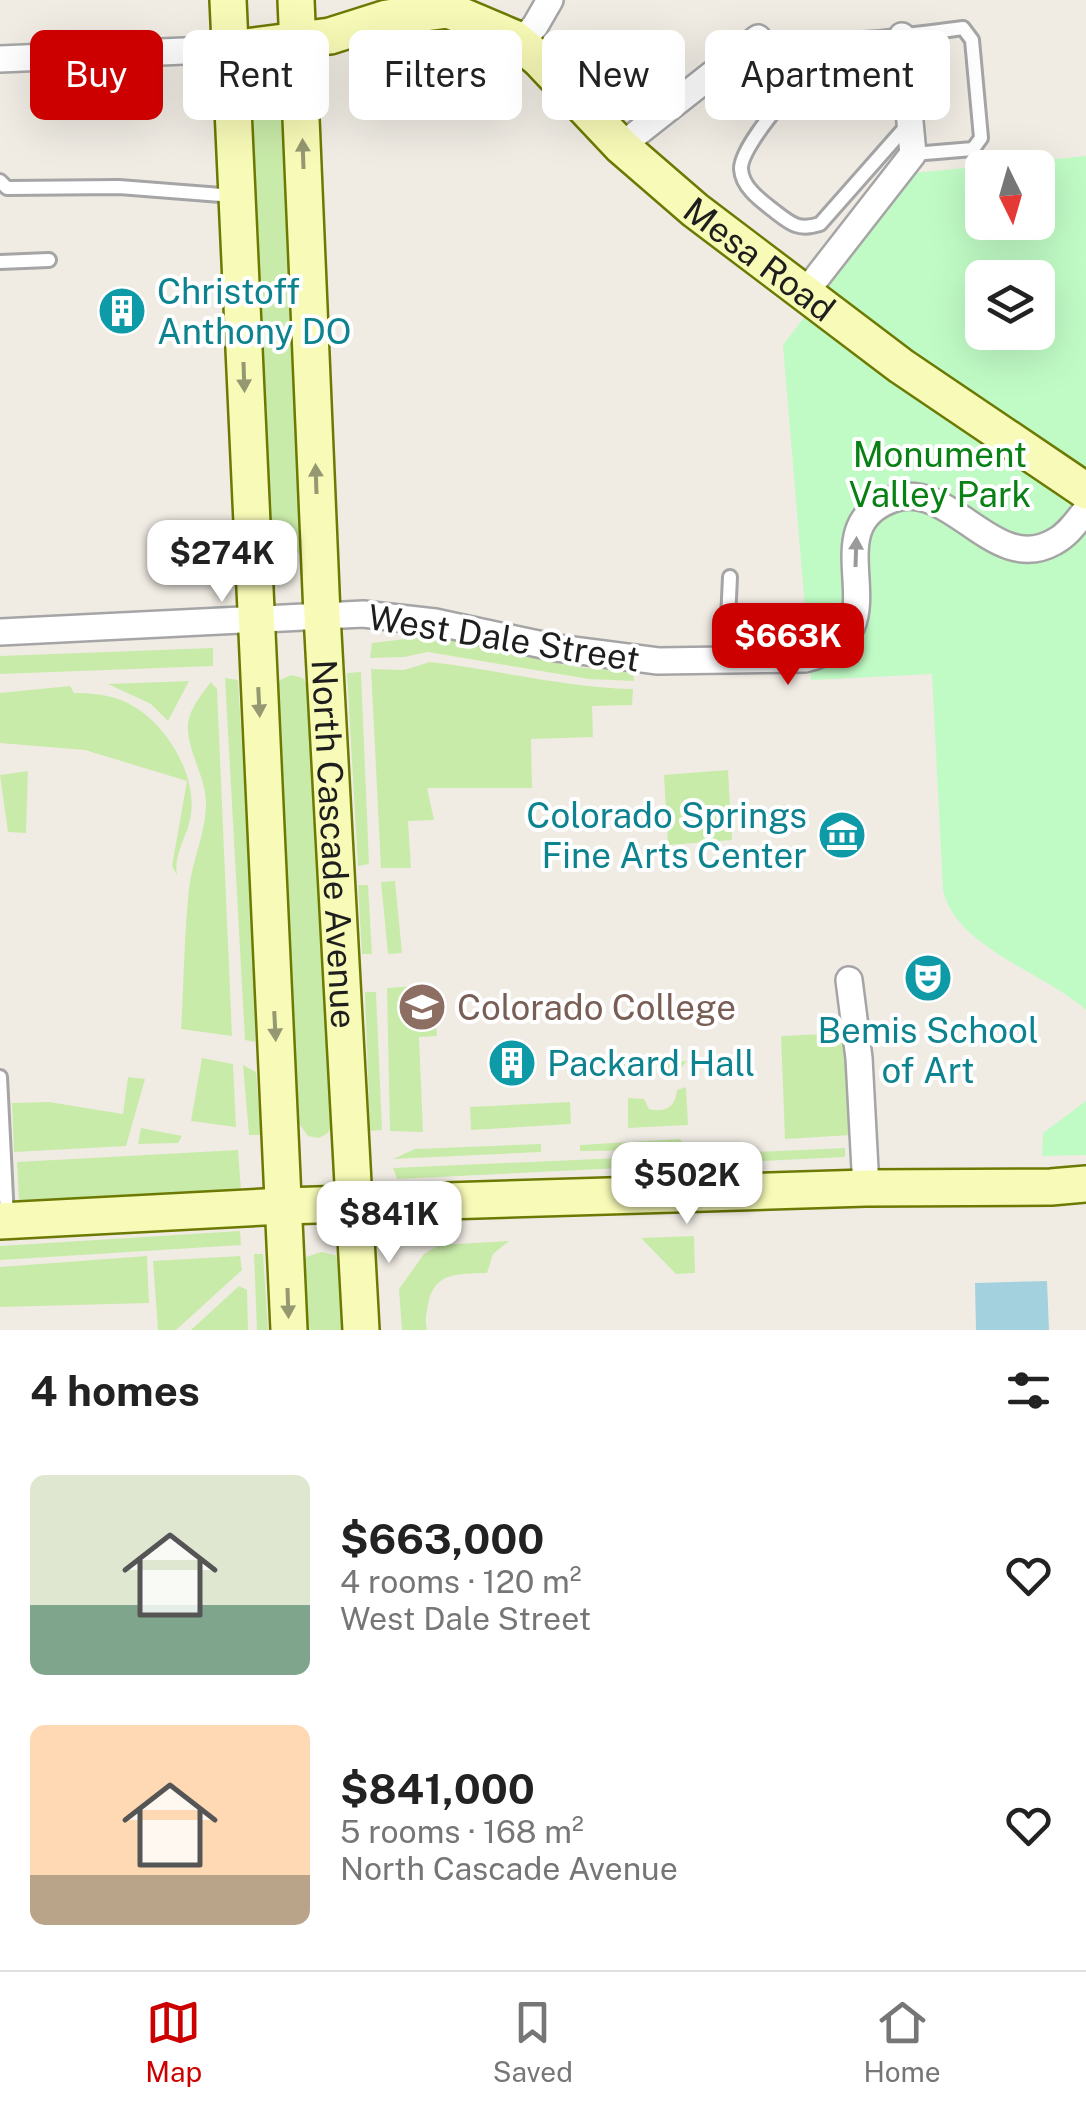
<!DOCTYPE html>
<meta charset="utf-8">
<style>
:root{--surface:#fff;--page:#f2f2f2;--text:#222;--muted:#767676;--line:#e0e0e0;--accent:#cd0000}
body{margin:0;font-family:"Public Sans",sans-serif;background:var(--page);color:var(--text);height:100vh;display:flex;flex-direction:column;font-size:38px;white-space:nowrap}
*{box-sizing:border-box;margin:0}
p{font-size:32px;color:var(--muted)}
.icon{flex:none;width:55px;height:55px;fill:none;stroke:currentColor;stroke-width:2;stroke-linecap:round;stroke-linejoin:round}
.map{position:relative;height:1330px;overflow:hidden}
.sheet{display:flex;flex-direction:column;background:var(--surface);flex:1}
.sheet>*{flex:none}
.hud{position:absolute;left:30px;top:30px;width:1028px;height:90px;display:flex;gap:20px}
.needle{width:65px;rotate:175deg}
.fabs{position:absolute;left:965px;top:150px;display:grid;gap:20px}
.fabs a{display:grid;place-items:center;width:90px;height:90px;border-radius:15px;background:var(--surface);box-shadow:0 10px 40px #0002;font-size:50px}
.price{position:absolute;translate:-50% -85px;padding:0 22px;border-radius:20px;background:#fff;color:#222;font-size:32px;line-height:65px;filter:drop-shadow(0 2px 5px #0008)}
.price::after{content:'';position:absolute;left:50%;top:60px;width:30px;height:22px;margin-left:-15px;background:inherit;clip-path:polygon(0 0,100% 0,50% 100%)}
.price.current{background:var(--accent);color:#fff}
ul{padding:0;list-style:none}
li{display:flex;align-items:center;gap:30px;height:250px;padding:0 30px}
li span{display:grid;place-items:center;flex:none;width:280px;height:200px;border-radius:15px;color:#555}
li>.icon{margin-inline-start:auto}
span .icon{width:120px;height:120px;fill:#fffc;stroke-width:1}
li b{font-size:42px}
h2{display:flex;justify-content:space-between;align-items:center;height:120px;padding:0 30px;font-size:42px}
.pill{padding:0 35px;border-radius:15px;background:var(--surface);box-shadow:0 10px 40px #0002;font-size:35px;line-height:90px}
.pill.current{background:var(--accent);color:#fff}
.dock{display:flex;justify-content:space-around;align-items:center;height:140px;border-top:2px solid var(--line);background:var(--surface);font-size:28px;color:var(--muted)}
.dock a{display:grid;justify-items:center;gap:5px}
.dock .current{color:var(--accent)}
.map>svg:first-child{display:block}
</style>
<div class="map">
<svg width="1086" height="1330" viewBox="0 0 1086 1330">
<rect width="100%" height="100%" fill="#f0ece4"/>
<g fill="#c9eba9">
<path d="M267 95 278 98 284 109 305 546C292 562 281 562 269 546L249 114 256 101Z"/>
<polygon points="438,635 575,667 633,672 634,681 589,679 428,652 404,657 370,658 372,643"/>
<polygon points="213,648 213,666 0,674 0,656"/>
<path d="M430 662C498 670 564 687 633 689L632 705 592 706 593 737 531 739 532 788H427L434 820 408 821 411 868H381L371 669 404 670Z"/>
<polygon points="361,672 369,864 358,866 347,673"/>
<polygon points="291,675 303,678 310,690 334,1121 328,1133 319,1138 308,1136 298,1122 275,692 280,680"/>
<polygon points="225,678 238,680 254,945 255,1042 245,1040"/>
<polygon points="189,681 168,721 151,704 108,684"/>
<path d="M211 682 217 689 232 1036 181 1029C184 982 184 935 189 889 192 861 205 835 206 806 207 777 186 751 188 723 190 708 202 694 211 682Z"/>
<path d="M70 686 74 693C89 693 106 694 121 700 162 716 197 771 191 815 188 836 173 854 177 875L172 866 187 781 85 750 0 743V693Z"/>
<polygon points="728,770 732,840 668,845 664,775"/>
<polygon points="28,771 26,833 8,832 0,775"/>
<polygon points="395,881 402,953 388,954 381,882"/>
<polygon points="358,885 368,885 372,954 362,954"/>
<polygon points="417,986 418,1000 435,1011 437,1036 419,1037 423,1132 390,1131 387,988"/>
<polygon points="365,992 376,992 382,1130 370,1131"/>
<polygon points="846,1033 852,1135 785,1139 781,1036"/>
<polygon points="202,1058 233,1064 236,1127 191,1121"/>
<polygon points="687,1061 678,1071 654,1065 625,1076 622,1064"/>
<polygon points="243,1065 256,1072 261,1135 249,1135"/>
<polygon points="128,1077 145,1079 126,1146 14,1152 12,1103 49,1102 123,1114"/>
<path d="M686 1087 688 1125 628 1128V1098L644 1099 649 1109C665 1113 675 1108 677 1090Z"/>
<polygon points="570,1102 571,1124 471,1130 470,1107"/>
<polygon points="141,1128 182,1136 178,1143 138,1144"/>
<polygon points="680,1139 688,1150 580,1151 580,1145"/>
<polygon points="541,1144 541,1152 393,1159 415,1149"/>
<polygon points="845,1148 845,1157 397,1179 393,1168"/>
<polygon points="238,1150 241,1190 19,1202 17,1162"/>
<polygon points="240,1231 241,1245 0,1260 0,1246"/>
<polygon points="694,1236 695,1273 676,1274 641,1238"/>
<path d="M509 1241 493 1254 487 1273C458 1274 433 1272 428 1305 426 1314 425 1321 427 1330H402L399 1289 424 1254 439 1245Z"/>
<polygon points="321,1252 335,1255 341,1265 343,1330 305,1330 302,1270 306,1257"/>
<polygon points="254,1254 263,1254 268,1330 257,1330"/>
<polygon points="147,1256 149,1303 0,1307 0,1267"/>
<polygon points="240,1256 242,1270 176,1330 158,1330 153,1261"/>
<polygon points="239,1286 247,1290 248,1330 191,1330"/>
</g>
<g fill="#c0fbc5" fill-rule="evenodd">
<path d="M1086 156V1010C1044 972 956 948 943 890L932 674 811 680 783 345 914 173ZM982 168H1038V222H982ZM982 278H1038V332H982Z"/>
<polygon points="1086,1101 1086,1155 1042,1156 1043,1133"/>
</g>
<polygon fill="#a4d1de" points="1047,1281 1049,1330 976,1330 975,1283"/>
<g fill="none" stroke-linecap="round" stroke-linejoin="round">
<g stroke="#a5a5a5" stroke-width="18">
<g id="lane">
<path d="M910 122 820 224C798 231 791 224 773 210 760 200 742 187 741 169 740 142 822 52 848 42 857 38 869 39 879 38 907 35 935 32 963 28L972 40 981 138 973 149 913 154"/>
<polyline points="0,181 7,188 119,187 234,196"/>
<polyline points="0,262 49,260"/>
<polyline points="726,662 730,577"/>
<polyline points="0,1077 7,1218"/>
</g>
</g>
<g stroke="#a5a5a5" stroke-width="30">
<g id="street">
<polyline points="519,43 535,26 550,0"/>
<polyline points="0,59 230,49"/>
<polyline points="621,146 758,38"/>
<polyline points="804,294 913,154 902,36"/>
<path d="M0 632 363 614 435 622 557 648 658 661 805 659C910 635 807 529 893 499 951 479 994 576 1054 542 1068 535 1077 521 1086 510"/>
<polyline points="849,980 859,1058 866,1188"/>
</g>
</g>
<g stroke="#6c7902" stroke-width="40">
<g id="secondary">
<polyline points="228,0 289,1330"/>
<path id="s1" d="M296 0 322 615 361 1330"/>
<path id="s2" d="M230 49 330 36 387 18 448 10 514 38 540 60 621 146 695 210 901 366 1086 491"/>
<polyline points="0,1221 284,1206 866,1188 1051,1187 1086,1184"/>
</g>
</g>
<use href="#lane" stroke="#fff" stroke-width="12"/>
<use href="#street" stroke="#fff" stroke-width="25"/>
<use href="#secondary" stroke="#f8fbb7" stroke-width="35"/>
</g>
<defs><path id="oneway-solid" d="M-6-.8H1V-3.2L6.5 0L1 3.2V.8H-6Z" transform="scale(2.5)"/></defs>
<g fill="#969872">
<use href="#oneway-solid" transform="translate(303 154) rotate(-92)"/>
<use href="#oneway-solid" transform="translate(244 377) rotate(88)"/>
<use href="#oneway-solid" transform="translate(316 479) rotate(-92)"/>
<use href="#oneway-solid" transform="translate(259 702) rotate(87)"/>
<use href="#oneway-solid" transform="translate(275 1026) rotate(87)"/>
<use href="#oneway-solid" transform="translate(288 1303) rotate(88)"/>
</g>
<use fill="#9a9a9a" href="#oneway-solid" transform="translate(856 552) rotate(-88)"/>
<defs>
<g id="building-disc" transform="scale(2.5)"><circle r="9.5" fill="#0f9aa8" stroke="#fff"/><path d="M-4-6H4V6H1V3H-1V6H-4ZM-2.5-4.3h1.7v1.8h-1.7ZM.8-4.3h1.7v1.8H.8ZM-2.5-1h1.7V.8h-1.7ZM.8-1h1.7V.8H.8Z" fill="#fff"/></g>
<g id="museum-disc" transform="scale(2.5)"><circle r="9.5" fill="#0f9aa8" stroke="#fff"/><path d="M0-6L6-3V-2H-6V-3ZM-5-1h2V3h-2ZM-1-1h2V3h-2ZM3-1h2V3H3ZM-6 4H6V6H-6Z" fill="#fff"/></g>
<g id="theatre-disc" transform="scale(2.5)"><circle r="9.5" fill="#0f9aa8" stroke="#fff"/><path d="M-5-5.5Q0-4 5-5.5V0Q5 5 0 6Q-5 5-5 0ZM-3.3-2.5H-1v1.5H-3.3ZM1-2.5H3.3v1.5H1ZM-2.8 1Q0 5.5 2.8 1Z" fill="#fff"/></g>
<g id="university-disc" transform="scale(2.5)"><circle r="9.5" fill="#8d6e63" stroke="#fff"/><path d="M0-5L7-2L0 1L-7-2ZM-4 1L0 2.5L4 1V4Q0 6-4 4Z" fill="#fff"/></g>
</defs>
<g fill-rule="evenodd">
<use href="#building-disc" x="122" y="311"/>
<use href="#museum-disc" x="842" y="835"/>
<use href="#theatre-disc" x="928" y="978"/>
<use href="#university-disc" x="422" y="1007"/>
<use href="#building-disc" x="512" y="1063"/>
</g>
<g text-anchor="middle" dominant-baseline="central" stroke-width="8" stroke-linejoin="round" paint-order="stroke">
<g font-size="35" fill="#1e1e1e" stroke="#fff">
<text stroke="none"><textPath href="#s2" startOffset="625">Mesa Road</textPath></text>
<text transform="translate(504 638) rotate(9)">West Dale Street</text>
<text stroke="none"><textPath href="#s1" startOffset="845">North Cascade Avenue</textPath></text>
</g>
<g font-size="35" fill="#0d838f" stroke="#fff" text-anchor="start">
<text x="157" y="291">Christoff<tspan x="157" dy="40">Anthony DO</tspan></text>
<text x="807" y="815" text-anchor="end">Colorado Springs<tspan x="807" dy="40">Fine Arts Center</tspan></text>
<text x="928" y="1030" text-anchor="middle">Bemis School<tspan x="928" dy="40">of Art</tspan></text>
<text x="547" y="1063">Packard Hall</text>
</g>
<g font-size="35" fill="#098013" stroke="#fff">
<text x="940" y="454">Monument<tspan x="940" dy="40">Valley Park</tspan></text>
</g>
<g font-size="35" fill="#785e54" stroke="#fff" text-anchor="start">
<text x="457" y="1007">Colorado College</text>
</g>
</g>
</svg>
<div class="fabs">
<a><svg class="needle" viewBox="-14 -14 28 28"><path d="M0-13l5 13h-10z" fill="#e53935"/><path d="M0 13l5-13h-10z" fill="#767676"/></svg></a>
<a><svg class="icon" aria-label="layers" viewBox="0 0 24 24"><path d="M12 4l9 5-9 5-9-5zM3 14l9 5 9-5"/></svg></a>
</div>
<b class="price" style="left:222px;top:605px">$274K</b>
<b class="price current" style="left:788px;top:688px">$663K</b>
<b class="price" style="left:687px;top:1227px">$502K</b>
<b class="price" style="left:389px;top:1266px">$841K</b>
<div class="hud">
<a class="pill current">Buy</a>
<a class="pill">Rent</a>
<a class="pill">Filters</a>
<a class="pill">New</a>
<a class="pill">Apartment</a>
</div>
</div>
<section class="sheet">
<h2>4 homes<svg class="icon" aria-label="filters" viewBox="0 0 24 24"><path d="M4 7h16M4 17h16"/><circle cx="9" cy="7" r="2"/><circle cx="15" cy="17" r="2"/></svg></h2>
<ul>
<li><span style="background:linear-gradient(#dfe7d0 65%,#7fa58c 0)"><svg class="icon" aria-label="home" viewBox="0 0 24 24"><path d="M3 11l9-7 9 7M6 9v11h12V9"/></svg></span><div><b>$663,000</b><p>4 rooms · 120 m²</p><p>West Dale Street</p></div><svg class="icon" aria-label="heart" viewBox="0 0 24 24"><path d="M12 20l-8-8c-3-5 5-10 8-4 3-6 11-1 8 4z"/></svg></li>
<li><span style="background:linear-gradient(#ffd9b3 75%,#b9a48a 0)"><svg class="icon" aria-label="home" viewBox="0 0 24 24"><path d="M3 11l9-7 9 7M6 9v11h12V9"/></svg></span><div><b>$841,000</b><p>5 rooms · 168 m²</p><p>North Cascade Avenue</p></div><svg class="icon" aria-label="heart" viewBox="0 0 24 24"><path d="M12 20l-8-8c-3-5 5-10 8-4 3-6 11-1 8 4z"/></svg></li>
</ul>
</section>
<nav class="dock">
<a class="current"><svg class="icon" aria-label="map" viewBox="0 0 24 24"><path d="M3 6l6-2 6 2 6-2v14l-6 2-6-2-6 2zM9 4v14M15 6v14"/></svg>Map</a>
<a><svg class="icon" aria-label="saved" viewBox="0 0 24 24"><path d="M7 4h10v16l-5-4-5 4z"/></svg>Saved</a>
<a><svg class="icon" aria-label="home" viewBox="0 0 24 24"><path d="M3 11l9-7 9 7M6 9v11h12V9"/></svg>Home</a>
</nav>
